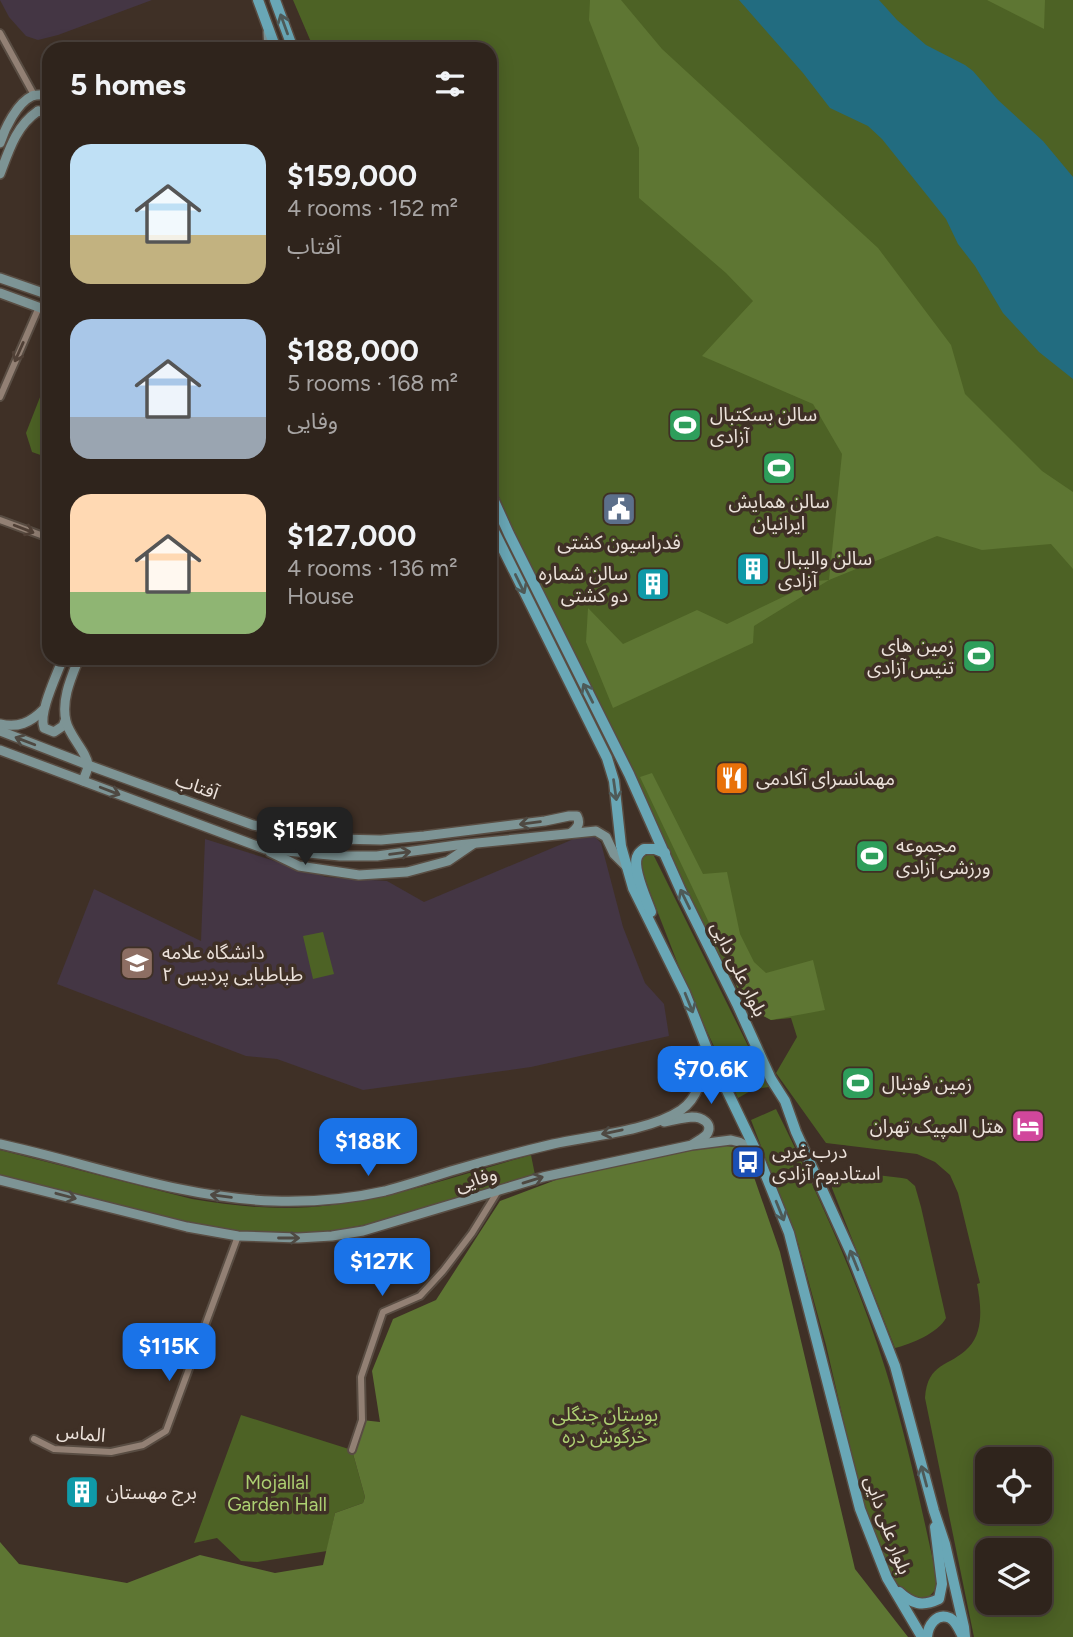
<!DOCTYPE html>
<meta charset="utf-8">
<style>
:root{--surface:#2f241c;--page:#372c25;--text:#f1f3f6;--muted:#a7a4a3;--line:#4a413b;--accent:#1a73e8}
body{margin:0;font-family:Figtree,"Noto Sans Arabic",sans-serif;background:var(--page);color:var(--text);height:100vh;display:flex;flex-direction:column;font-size:26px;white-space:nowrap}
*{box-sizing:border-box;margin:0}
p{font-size:23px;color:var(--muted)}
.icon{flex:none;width:38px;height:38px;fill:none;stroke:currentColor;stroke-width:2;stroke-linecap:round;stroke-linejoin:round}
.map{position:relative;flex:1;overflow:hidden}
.details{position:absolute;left:42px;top:42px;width:455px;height:623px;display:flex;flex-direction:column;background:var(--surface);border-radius:21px;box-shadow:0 4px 18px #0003,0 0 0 2px var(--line)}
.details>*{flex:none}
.tools{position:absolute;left:975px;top:1447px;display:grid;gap:14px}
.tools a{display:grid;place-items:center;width:77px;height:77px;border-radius:14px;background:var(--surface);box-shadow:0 4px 18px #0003,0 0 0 2px var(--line);font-size:35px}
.price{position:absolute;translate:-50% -60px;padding:0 16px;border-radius:14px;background:var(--accent);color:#fff;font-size:23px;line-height:46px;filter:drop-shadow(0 2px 4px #0008)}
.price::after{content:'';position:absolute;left:50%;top:42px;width:21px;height:16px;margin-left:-10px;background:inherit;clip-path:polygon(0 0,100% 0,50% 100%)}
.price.selected{background:#222;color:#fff}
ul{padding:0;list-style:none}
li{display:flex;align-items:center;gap:21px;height:175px;padding:0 28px}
li span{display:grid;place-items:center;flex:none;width:196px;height:140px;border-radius:21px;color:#555}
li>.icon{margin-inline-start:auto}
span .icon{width:84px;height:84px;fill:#fffc;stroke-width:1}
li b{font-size:30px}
h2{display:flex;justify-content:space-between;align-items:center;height:84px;padding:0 28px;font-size:30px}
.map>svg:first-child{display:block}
</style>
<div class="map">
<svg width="1073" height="1637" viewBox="0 0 1073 1637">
<rect width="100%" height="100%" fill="#3f3026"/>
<g fill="#443644">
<polygon points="0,0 152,0 58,35 38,40 26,36 9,17"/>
<polygon points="593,835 601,843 623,927 645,983 664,1004 669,1036 531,1067 363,1090 277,1059 246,1056 57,984 94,889 201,941 205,839 326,877 387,881 424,902 576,838"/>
</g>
<g fill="#4d6225" fill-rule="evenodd">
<path d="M293 0H1073V1637H974L925 1398C928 1361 949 1368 969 1347 984 1331 981 1304 977 1284L980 1283 958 1193 950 1175 935 1162 917 1154 826 1143 776 1073 797 1037 791 1018 771 1020 755 1012 710 945 602 710 511 526 490 475V49H314ZM987 1460H1040V1512H987ZM987 1550H1040V1603H987Z"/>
<polygon points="49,390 49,458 32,452 26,433 42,392"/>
<polygon points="653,854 764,1078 769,1087 754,1089 738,1098 690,995 642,872 641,859 647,855"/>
<polygon points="323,932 334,974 313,979 303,936"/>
<path d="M776 1109C818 1194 858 1281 886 1371 907 1439 922 1510 937 1579L935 1590 928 1598 919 1599 905 1592 893 1579 874 1536 857 1479 826 1345 798 1243 751 1120Z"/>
<path d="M0 1150 192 1199C238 1207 285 1211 332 1205 399 1197 465 1173 531 1155L535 1175C468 1192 403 1221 335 1230 275 1239 213 1230 155 1216 129 1210 104 1201 78 1195 52 1188 26 1182 0 1176Z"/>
<path d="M843 1171 902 1178 907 1179 915 1186 921 1207 946 1318C938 1333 911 1344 895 1348L832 1188C831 1178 833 1174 843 1171Z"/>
<polygon points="241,1415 352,1450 365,1497 363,1503 335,1513 327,1551 257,1562 241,1561 217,1538 194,1543"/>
</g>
<g fill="#5e7633">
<polygon points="590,0 621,0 662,49 878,248 951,345 965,394 1042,471 1073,492 1073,569 1051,544 982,550 937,536 829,580 754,626 753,643 613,708 586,642 588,608 623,644 697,610 727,624 816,581 829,580 842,454 813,404 702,356 753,301 726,273 639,198 639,148 589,20"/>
<polygon points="987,0 1045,0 1044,29"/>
<path d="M652 773 703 874 727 872 740 934 754 962 766 973 813 960 825 1010 771 1020C741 1003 740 997 729 965L640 777Z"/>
<polygon points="718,1145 735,1147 746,1154 780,1252 855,1569 908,1637 0,1637 0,1542 19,1564 127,1583 200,1555 275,1573 323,1565 335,1513 363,1503 365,1497 352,1450 362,1420 380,1422 372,1371 393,1319 436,1300 500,1201 569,1175"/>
</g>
<polygon fill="#226c80" points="739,0 879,0 897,20 926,45 965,65 973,71 998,100 1043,141 1073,177 1073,379 1039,352 1003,313 975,266 958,244 946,219 882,139 868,126 830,108 803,73"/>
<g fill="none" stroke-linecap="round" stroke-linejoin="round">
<g stroke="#594d43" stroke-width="10">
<g id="street">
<polyline points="0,33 34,95"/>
<polyline points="0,397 39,307"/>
<polyline points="0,520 49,538"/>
<polyline points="34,1439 54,1449 111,1452 143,1445 166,1431 238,1236"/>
<polyline points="352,1450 362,1420 361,1377 383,1312 420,1296 443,1271 472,1233 498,1191"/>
</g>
</g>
<g stroke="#594d43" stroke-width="12">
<g id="secondary">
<polyline points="268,32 269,49"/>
<polyline points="38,111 49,113"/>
<path d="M0 143C5 128 17 103 32 96 37 94 44 95 49 95"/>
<path d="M0 174C9 150 16 126 38 111"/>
<polyline points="0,278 49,295"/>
<polyline points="0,293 49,311"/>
<path d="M63 658C57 675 38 713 44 728L54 732 63 726 65 721"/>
<path d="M79 658C71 678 61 700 66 721 69 736 87 752 88 765 88 770 84 777 83 781"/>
<path d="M0 724C18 728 30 723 43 710"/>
<path d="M0 731 88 765 253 825 296 835 338 839 381 840 424 836 545 821 569 816H577C581 824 577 828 571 833"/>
<polyline points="0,750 265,849 340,856 377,856 457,845 596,831 606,837 614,854 626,866"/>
<polyline points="270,852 299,866 359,875 407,872 448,861 473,844"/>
<path d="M664 1122C673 1120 683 1118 692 1117 701 1117 714 1123 707 1134 704 1138 697 1141 693 1144"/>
<path d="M0 1144C91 1164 180 1198 274 1201 310 1202 350 1199 385 1191 407 1185 429 1178 451 1171 485 1161 519 1152 553 1144 590 1136 650 1131 681 1110 701 1096 703 1071 707 1049"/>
<polyline points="0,1180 187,1227 238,1236 298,1238 332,1236 363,1231 543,1177 692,1145 731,1140 739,1142 756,1151"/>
</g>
</g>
<g stroke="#594d43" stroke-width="13">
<g id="primary">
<polyline points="258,0 276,49"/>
<polyline points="275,0 293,49"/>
<polyline points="490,492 509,534 629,774 681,891 737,1004 771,1079 785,1101 796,1132 851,1253 895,1366 934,1511 945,1544 964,1627 965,1637"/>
<polyline points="490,523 607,758 614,781 621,846 633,888 685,993 707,1049 756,1151 789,1233 860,1509 887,1578 922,1637"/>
<path d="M651 912C647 900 632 869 637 857 638 854 641 851 644 849H655L665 853"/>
<path d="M899 1592C912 1604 922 1607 939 1599L942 1584 935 1527"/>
<path d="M927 1637C928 1626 936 1612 950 1618 956 1621 960 1631 963 1637"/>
</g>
</g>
<use href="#street" stroke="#928074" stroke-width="6"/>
<use href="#secondary" stroke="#7d9495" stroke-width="9"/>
<use href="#primary" stroke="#69a7b6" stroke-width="10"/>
</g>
<defs><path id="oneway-shaft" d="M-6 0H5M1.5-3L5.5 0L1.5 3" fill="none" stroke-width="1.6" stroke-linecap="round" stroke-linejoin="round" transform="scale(1.75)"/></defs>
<g stroke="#4e5a58">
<use href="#oneway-shaft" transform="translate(284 24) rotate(-110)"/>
<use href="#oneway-shaft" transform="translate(520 584) rotate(64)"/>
<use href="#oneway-shaft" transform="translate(588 693) rotate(-117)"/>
<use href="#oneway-shaft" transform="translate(615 790) rotate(82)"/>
<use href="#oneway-shaft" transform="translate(685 899) rotate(-116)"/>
<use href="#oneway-shaft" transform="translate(689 1003) rotate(68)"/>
<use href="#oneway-shaft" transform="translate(780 1211) rotate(68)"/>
<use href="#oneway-shaft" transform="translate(854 1260) rotate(-112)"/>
<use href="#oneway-shaft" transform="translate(924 1476) rotate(-105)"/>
</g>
<g stroke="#504036">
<use href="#oneway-shaft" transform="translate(19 352) rotate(114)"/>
<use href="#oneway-shaft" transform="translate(24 529) rotate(21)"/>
</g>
<g stroke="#4e4942">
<use href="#oneway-shaft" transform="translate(25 741) rotate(-159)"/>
<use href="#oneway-shaft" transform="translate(110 791) rotate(21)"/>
<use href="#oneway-shaft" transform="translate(530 823) rotate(173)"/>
<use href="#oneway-shaft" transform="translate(400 853) rotate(-7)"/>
<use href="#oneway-shaft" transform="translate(612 1132) rotate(168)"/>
<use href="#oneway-shaft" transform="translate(533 1180) rotate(-17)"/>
<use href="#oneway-shaft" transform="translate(66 1196) rotate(15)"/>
<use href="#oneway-shaft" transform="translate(221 1196) rotate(-173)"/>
<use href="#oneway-shaft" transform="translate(289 1238)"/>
</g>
<defs>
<g id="stadium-square" transform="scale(1.75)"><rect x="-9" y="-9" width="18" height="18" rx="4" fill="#2e9e5b" stroke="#3f3026"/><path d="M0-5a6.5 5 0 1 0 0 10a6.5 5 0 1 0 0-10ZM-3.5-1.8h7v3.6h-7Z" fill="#fff"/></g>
<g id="civic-square" transform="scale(1.75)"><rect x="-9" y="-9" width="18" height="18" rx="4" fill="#5c6f8a" stroke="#3f3026"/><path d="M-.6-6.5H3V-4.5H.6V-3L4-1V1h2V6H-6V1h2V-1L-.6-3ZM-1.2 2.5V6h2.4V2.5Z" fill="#fff"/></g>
<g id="building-square" transform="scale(1.75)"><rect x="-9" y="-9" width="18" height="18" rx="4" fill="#0f9aa8" stroke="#3f3026"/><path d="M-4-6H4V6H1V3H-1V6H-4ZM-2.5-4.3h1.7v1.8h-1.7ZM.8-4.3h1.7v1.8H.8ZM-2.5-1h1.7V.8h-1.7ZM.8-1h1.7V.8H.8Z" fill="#fff"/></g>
<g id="restaurant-square" transform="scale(1.75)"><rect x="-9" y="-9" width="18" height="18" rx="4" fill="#e8710a" stroke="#3f3026"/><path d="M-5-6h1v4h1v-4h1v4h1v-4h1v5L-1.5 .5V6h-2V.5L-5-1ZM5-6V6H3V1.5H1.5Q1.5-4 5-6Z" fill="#fff"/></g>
<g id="university-square" transform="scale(1.75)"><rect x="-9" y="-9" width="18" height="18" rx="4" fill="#8d6e63" stroke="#3f3026"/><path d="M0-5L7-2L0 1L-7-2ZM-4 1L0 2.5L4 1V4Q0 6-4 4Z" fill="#fff"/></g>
<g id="hotel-square" transform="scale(1.75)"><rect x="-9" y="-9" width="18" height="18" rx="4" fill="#d1479c" stroke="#3f3026"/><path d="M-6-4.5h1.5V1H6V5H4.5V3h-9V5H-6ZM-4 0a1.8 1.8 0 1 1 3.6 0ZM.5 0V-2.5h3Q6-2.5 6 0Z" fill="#fff"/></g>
<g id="bus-square" transform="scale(1.75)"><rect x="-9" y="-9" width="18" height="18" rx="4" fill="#1a4fb4" stroke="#3f3026"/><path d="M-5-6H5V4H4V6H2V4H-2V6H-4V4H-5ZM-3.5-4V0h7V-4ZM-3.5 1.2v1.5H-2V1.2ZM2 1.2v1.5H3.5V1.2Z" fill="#fff"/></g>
</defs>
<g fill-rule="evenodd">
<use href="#stadium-square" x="685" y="425"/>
<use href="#stadium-square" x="779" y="468"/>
<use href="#civic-square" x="619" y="509"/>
<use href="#building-square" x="753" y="569"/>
<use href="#building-square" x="653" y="584"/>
<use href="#stadium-square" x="979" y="656"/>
<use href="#restaurant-square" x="732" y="778"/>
<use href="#stadium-square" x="872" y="856"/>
<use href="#university-square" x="137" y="963"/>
<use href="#stadium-square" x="858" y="1083"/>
<use href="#hotel-square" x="1028" y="1126"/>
<use href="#bus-square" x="748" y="1162"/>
<use href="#building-square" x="82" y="1492"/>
</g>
<g text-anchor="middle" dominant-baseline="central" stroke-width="7" stroke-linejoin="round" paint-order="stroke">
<g font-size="19" fill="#ece2db" stroke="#3f3026" text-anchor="start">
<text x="710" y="414">سالن بسکتبال<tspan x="710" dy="22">آزادی</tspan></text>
<text x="779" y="501" text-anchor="middle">سالن همایش<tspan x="779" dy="22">ایرانیان</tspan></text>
<text x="619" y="542" text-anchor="middle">فدراسیون کشتی</text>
<text x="778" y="558">سالن والیبال<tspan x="778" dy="22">آزادی</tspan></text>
<text x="628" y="573" text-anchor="end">سالن شماره<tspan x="628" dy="22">دو کشتی</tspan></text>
<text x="954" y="645" text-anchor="end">زمین های<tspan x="954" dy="22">تنیس آزادی</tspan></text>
<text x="756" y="778">مهمانسرای آکادمی</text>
<text x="896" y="845">مجموعه<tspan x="896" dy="22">ورزشی آزادی</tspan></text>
<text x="162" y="952">دانشگاه علامه<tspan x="162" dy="22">طباطبایی پردیس ۲</tspan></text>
<text x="882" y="1083">زمین فوتبال</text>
<text x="1004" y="1126" text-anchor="end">هتل المپیک تهران</text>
<text x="772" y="1151">درب غربی<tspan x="772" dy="22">استادیوم آزادی</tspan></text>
<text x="106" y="1492">برج مهستان</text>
</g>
<g font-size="19" fill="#ece2db" stroke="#3f3026">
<text transform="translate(197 786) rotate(20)">آفتاب</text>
<text transform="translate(739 969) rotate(64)">بلوار علی دایی</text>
<text transform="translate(476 1179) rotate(-17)">وفایی</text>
<text transform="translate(81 1433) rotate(6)">الماس</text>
<text transform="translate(888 1525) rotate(70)">بلوار علی دایی</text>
</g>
<g font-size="19" fill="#add072" stroke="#3f3026">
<text x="605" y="1414">بوستان جنگلی<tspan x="605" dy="22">خرگوش دره</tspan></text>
<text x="277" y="1482">Mojallal<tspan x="277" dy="22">Garden Hall</tspan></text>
</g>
</g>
</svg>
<div class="tools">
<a><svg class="icon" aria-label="locate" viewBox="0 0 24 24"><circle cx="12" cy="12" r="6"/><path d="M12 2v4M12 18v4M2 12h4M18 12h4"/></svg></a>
<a><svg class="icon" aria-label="layers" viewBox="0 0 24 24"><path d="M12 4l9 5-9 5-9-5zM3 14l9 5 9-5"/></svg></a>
</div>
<b class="price selected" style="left:305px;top:867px">$159K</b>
<b class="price" style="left:711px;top:1106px">$70.6K</b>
<b class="price" style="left:368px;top:1178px">$188K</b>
<b class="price" style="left:382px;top:1298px">$127K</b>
<b class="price" style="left:169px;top:1383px">$115K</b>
<section class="details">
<h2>5 homes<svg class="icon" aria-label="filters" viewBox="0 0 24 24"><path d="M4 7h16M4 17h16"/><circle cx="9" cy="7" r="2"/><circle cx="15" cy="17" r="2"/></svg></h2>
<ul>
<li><span style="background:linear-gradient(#bfe0f5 65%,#c2b280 0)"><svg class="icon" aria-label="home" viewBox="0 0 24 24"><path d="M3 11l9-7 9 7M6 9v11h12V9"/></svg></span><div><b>$159,000</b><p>4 rooms · 152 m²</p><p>آفتاب</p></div></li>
<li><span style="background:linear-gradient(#a9c7e8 70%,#9aa5b1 0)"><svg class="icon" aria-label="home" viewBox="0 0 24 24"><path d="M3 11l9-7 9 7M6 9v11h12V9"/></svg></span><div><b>$188,000</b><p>5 rooms · 168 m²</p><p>وفایی</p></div></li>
<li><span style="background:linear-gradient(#ffd9b3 70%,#8fb573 0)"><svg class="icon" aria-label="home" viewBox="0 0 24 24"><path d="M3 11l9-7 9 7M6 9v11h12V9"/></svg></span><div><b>$127,000</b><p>4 rooms · 136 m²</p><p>House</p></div></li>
</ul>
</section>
</div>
